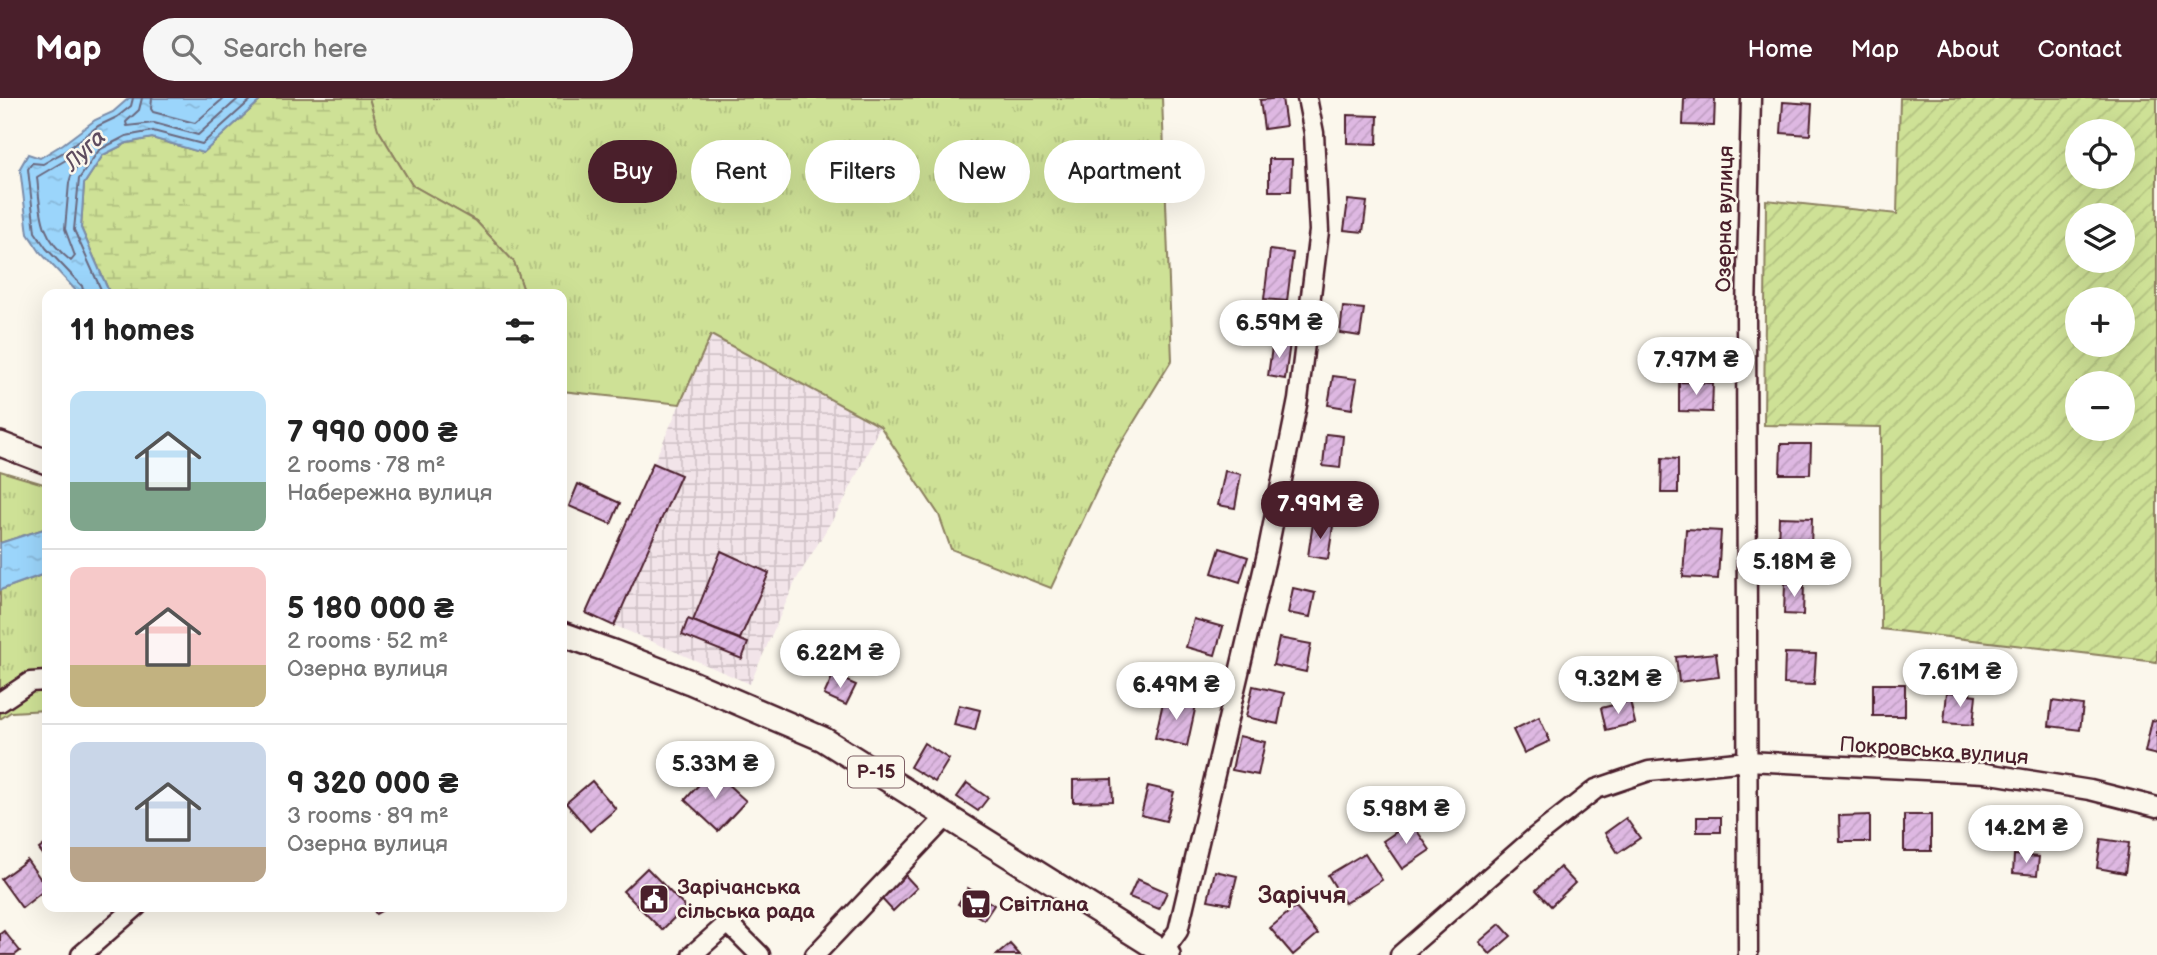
<!DOCTYPE html>
<meta charset="utf-8">
<style>
:root{--surface:#fff;--page:#f6f6f6;--text:#222;--muted:#767676;--line:#e0e0e0;--accent:#4a1f2b}
body{margin:0;font-family:"Balsamiq Sans",sans-serif;background:var(--page);color:var(--text);height:100vh;display:flex;flex-direction:column;font-size:26px;white-space:nowrap}
*{box-sizing:border-box;margin:0}
p{font-size:23px;color:var(--muted)}
.icon{flex:none;width:38px;height:38px;fill:none;stroke:currentColor;stroke-width:2;stroke-linecap:round;stroke-linejoin:round}
.map{position:relative;flex:1;overflow:hidden}
.panel{position:absolute;left:42px;top:191px;width:525px;height:623px;display:flex;flex-direction:column;background:var(--surface);border-radius:14px;box-shadow:0 7px 28px #0002}
.panel>*{flex:none}
.banner{position:absolute;left:588px;top:42px;width:665px;height:63px;display:flex;gap:14px}
.controls{position:absolute;left:2065px;top:21px;display:grid;gap:14px}
.controls a{display:grid;place-items:center;width:70px;height:70px;border-radius:50%;background:var(--surface);box-shadow:0 7px 28px #0002;font-size:35px}
.price{position:absolute;translate:-50% -60px;padding:0 16px;border-radius:24px;background:#fff;color:#222;font-size:23px;line-height:46px;filter:drop-shadow(0 2px 4px #0008)}
.price::after{content:'';position:absolute;left:50%;top:42px;width:21px;height:16px;margin-left:-10px;background:inherit;clip-path:polygon(0 0,100% 0,50% 100%)}
.price.selected{background:var(--accent);color:#fff}
ul{padding:0;list-style:none}
li{display:flex;align-items:center;gap:21px;height:175px;padding:0 28px}
li+li{border-top:2px solid var(--line)}
li span{display:grid;place-items:center;flex:none;width:196px;height:140px;border-radius:14px;color:#555}
li>.icon{margin-inline-start:auto}
span .icon{width:84px;height:84px;fill:#fffc;stroke-width:1}
li b{font-size:30px}
h2{display:flex;justify-content:space-between;align-items:center;height:84px;padding:0 28px;font-size:30px}
.pill{padding:0 24px;border-radius:32px;background:var(--surface);box-shadow:0 7px 28px #0002;font-size:24px;line-height:63px}
.pill.selected{background:var(--accent);color:#fff}
header{display:flex;align-items:center;gap:42px;box-sizing:border-box;height:98px;padding:0 35px;background:var(--accent);color:#fff}
header strong{font-size:33px}
nav{display:flex;gap:38px;margin-inline-start:auto;font-size:24px}
.search{width:490px;height:63px;background:var(--page);display:flex;align-items:center;gap:18px;box-sizing:border-box;padding:0 24px;border-radius:38px;color:var(--muted);font-size:26px}
.map>svg:first-child{display:block}
</style>
<header>
<strong>Map</strong>
<div class="search"><svg class="icon" aria-label="search" viewBox="0 0 24 24"><circle cx="10" cy="10" r="6"/><path d="M15 15l6 6"/></svg>Search here</div>
<nav><a>Home</a><a>Map</a><a>About</a><a>Contact</a></nav>
</header>
<div class="map">
<svg width="2157" height="857" viewBox="0 0 2157 857">
<defs>
<pattern id="industrial-grid" width="8" height="8" patternUnits="userSpaceOnUse" patternTransform="scale(1.75)"><rect width="8" height="8" fill="#f2e4e9"/><path d="M0 4h8M4 0v8" fill="none" stroke="#d1c3c8"/></pattern>
<pattern id="grass-tufts" width="24" height="20" patternUnits="userSpaceOnUse" patternTransform="scale(1.75)"><rect width="24" height="20" fill="#cee196"/><path d="M3 7l-1-3M5 7V3M7 7l1-3M15 17l-1-3M17 17v-4M19 17l1-3" fill="none" stroke="#b2c181"/></pattern>
<pattern id="wetland-marsh" width="20" height="14" patternUnits="userSpaceOnUse" patternTransform="scale(1.75)"><rect width="20" height="14" fill="#cee196"/><path d="M1 5h8M5 5V1M11 12h8M15 12V8" fill="none" stroke="#b2c181"/></pattern>
<pattern id="garden-furrows" width="10" height="10" patternUnits="userSpaceOnUse" patternTransform="scale(1.75)"><rect width="10" height="10" fill="#cee196"/><path d="M-1 1l2-2M0 10L10 0M9 11l2-2" fill="none" stroke="#b2c181"/></pattern>
<pattern id="water-ripples" width="26" height="14" patternUnits="userSpaceOnUse" patternTransform="scale(1.75)"><rect width="26" height="14" fill="#9bd5fb"/><path d="M2 4q2-2 4 0t4 0M15 11q2-2 4 0t4 0" fill="none" stroke="#87b6d7"/></pattern>
<pattern id="building-hatch" width="6" height="6" patternUnits="userSpaceOnUse" patternTransform="scale(1.75)"><rect width="6" height="6" fill="#deb8e2"/><path d="M-1 1l2-2M0 6l6-6M5 7l2-2" fill="none" stroke="#c09ec2"/></pattern>
</defs>
<rect width="100%" height="100%" fill="#fbf7ec"/>
<filter id="ink" filterUnits="userSpaceOnUse"><feTurbulence type="fractalNoise" baseFrequency=".0143" numOctaves="2"/><feDisplacementMap in="SourceGraphic" scale="14" xChannelSelector="R" yChannelSelector="G"/><feConvolveMatrix kernelMatrix="1 2 1 2 8 2 1 2 1" color-interpolation-filters="sRGB"/></filter>
<g filter="url(#ink)">
<polygon fill="url(#industrial-grid)" points="711,237 880,328 846,399 796,482 750,586 586,515"/>
<g fill="url(#grass-tufts)" stroke="#8c8060" stroke-width="2">
<polygon points="369,0 1162,0 1172,262 1112,360 1051,490 951,451 939,417 880,328 711,237 680,306 562,293 562,196 525,196 514,164 476,123 412,87 377,30"/>
<polygon points="0,373 47,387 47,430 0,445"/>
<polygon points="47,475 47,612 11,614 0,621 0,492"/>
</g>
<polygon fill="url(#wetland-marsh)" stroke="#8c8060" stroke-width="2" points="263,0 369,0 378,31 412,87 476,123 514,164 525,196 110,196 81,130 84,86 103,57 127,45 152,40 203,55"/>
<path fill="url(#garden-furrows)" stroke="#8c8060" stroke-width="2" fill-rule="evenodd" d="M1900 0H2157V564L1881 531V329L1764 327 1766 102 1897 116ZM2077 33H2123V79H2077ZM2077 117H2123V163H2077ZM2077 201H2123V247H2077ZM2077 285H2123V331H2077Z"/>
<g fill="url(#water-ripples)" stroke="#7b8ca8" stroke-width="2">
<polygon points="129,0 263,0 203,55 152,40 127,45 103,57 84,86 81,130 110,196 79,196 40,154 28,136 20,70 28,56 40,60 63,46 95,22 113,14"/>
<polygon points="47,430 47,475 0,492 0,445"/>
</g>
<g fill="none" stroke-linecap="round" stroke-linejoin="round">
<g stroke="#6a687e" stroke-width="2">
<polyline points="142,0 139,12 126,24 127,28 154,25 198,37 239,0"/>
<polyline points="152,0 151,11 153,14 195,25 224,0"/>
<path d="M81 53H84L85 57 71 78 69 85 65 131 75 158 71 163C39 138 41 116 37 79Z"/>
<polyline points="84,196 82,188 46,150 35,134 28,71 32,65 43,66 67,52 98,28 117,19 131,8 133,0"/>
<polyline points="103,196 74,132 79,81 99,52 126,38 153,33 202,46 253,0"/>
</g>
</g>
<g fill="url(#building-hatch)" stroke="#4a1f2b" stroke-width="2">
<polygon points="1282,0 1286,28 1264,31 1260,2"/>
<polygon points="1684,0 1715,0 1714,28 1683,27"/>
<polygon points="1783,4 1812,6 1810,37 1781,35"/>
<polygon points="1347,17 1378,18 1377,46 1347,45"/>
<polygon points="1269,61 1292,61 1291,93 1269,93"/>
<polygon points="1348,102 1367,104 1363,134 1344,132"/>
<polygon points="1270,152 1293,155 1287,203 1264,201"/>
<polygon points="1343,209 1364,211 1360,238 1340,235"/>
<polygon points="1273,242 1290,245 1285,281 1268,278"/>
<polygon points="1333,278 1357,281 1352,311 1328,307"/>
<polygon points="1679,284 1713,285 1712,314 1679,313"/>
<polygon points="1326,336 1343,338 1340,370 1323,368"/>
<polygon points="1781,346 1811,346 1810,376 1780,376"/>
<polygon points="1662,360 1678,361 1678,395 1661,395"/>
<polygon points="653,365 681,377 614,528 586,515"/>
<polygon points="1225,373 1241,376 1235,410 1218,407"/>
<polygon points="578,386 620,405 611,426 569,408"/>
<polygon points="1779,419 1812,420 1811,450 1778,449"/>
<polygon points="1313,425 1333,428 1328,461 1308,458"/>
<polygon points="1686,431 1721,433 1718,481 1683,479"/>
<polygon points="1220,450 1248,459 1240,484 1212,475"/>
<polygon points="721,453 769,475 740,541 693,523"/>
<polygon points="1785,485 1804,486 1803,517 1784,516"/>
<polygon points="1293,490 1315,495 1310,519 1288,515"/>
<polygon points="688,521 748,545 742,561 682,537"/>
<polygon points="1194,521 1223,529 1215,557 1186,549"/>
<polygon points="1279,540 1311,546 1306,574 1273,567"/>
<polygon points="1716,555 1719,579 1679,584 1676,559"/>
<polygon points="1785,555 1816,556 1814,587 1784,586"/>
<polygon points="833,577 856,587 846,607 824,597"/>
<rect x="1873" y="586" width="32" height="32"/>
<polygon points="1253,588 1284,595 1278,626 1246,619"/>
<polygon points="1947,594 1976,597 1973,627 1944,625"/>
<polygon points="1164,600 1196,607 1187,648 1155,640"/>
<polygon points="1630,603 1635,625 1606,632 1601,610"/>
<polygon points="2052,603 2083,607 2080,632 2049,628"/>
<polygon points="959,607 980,612 975,632 954,627"/>
<polygon points="1539,619 1550,643 1524,655 1513,632"/>
<polygon points="2152,622 2157,623 2157,657 2145,654"/>
<polygon points="1239,638 1265,644 1258,677 1232,672"/>
<polygon points="924,645 949,661 935,684 910,669"/>
<polygon points="712,672 746,703 718,733 685,702"/>
<polygon points="1112,681 1113,703 1073,704 1073,682"/>
<polygon points="592,683 616,711 590,733 566,705"/>
<polygon points="967,685 988,700 978,713 957,699"/>
<polygon points="1148,688 1174,694 1166,723 1141,717"/>
<polygon points="1870,717 1870,744 1840,744 1839,718"/>
<rect x="1904" y="717" width="27" height="36"/>
<rect x="1697" y="719" width="24" height="15"/>
<polygon points="1626,720 1640,740 1618,755 1605,735"/>
<polygon points="1411,724 1430,752 1402,771 1383,743"/>
<polygon points="2101,741 2129,745 2125,775 2097,770"/>
<polygon points="47,745 47,762 39,751"/>
<polygon points="1365,755 1382,782 1345,805 1328,777"/>
<polygon points="2014,757 2039,759 2037,777 2013,775"/>
<polygon points="27,762 47,790 22,810 1,781"/>
<polygon points="1560,769 1575,785 1551,808 1536,792"/>
<polygon points="647,770 685,809 662,832 623,793"/>
<polygon points="1215,773 1237,778 1230,806 1208,802"/>
<polygon points="904,776 917,790 893,813 880,799"/>
<polygon points="1137,781 1167,794 1159,811 1129,799"/>
<polygon points="968,790 994,807 984,822 958,806"/>
<polygon points="371,808 390,808 376,816"/>
<polygon points="1295,809 1318,836 1293,857 1270,830"/>
<polygon points="1500,826 1511,838 1490,856 1479,844"/>
<polygon points="4,833 20,853 15,857 0,857 0,836"/>
<polygon points="1010,846 1020,857 997,857"/>
</g>
<g fill="none" stroke-linecap="round" stroke-linejoin="round">
<g stroke="#4a1f2b" stroke-width="23">
<g id="minor">
<polyline points="0,604 30,584 47,583"/>
<polyline points="1163,854 1178,833 1267,456 1298,302 1319,133 1314,35 1307,0"/>
<polyline points="81,857 137,808"/>
<polyline points="692,857 728,825 760,857"/>
<polyline points="815,857 947,718"/>
<polyline points="1400,857 1535,739 1596,691 1649,673 1747,663 1985,675 2090,692 2157,709"/>
<polyline points="1748,857 1746,213 1751,0"/>
</g>
</g>
<g stroke="#4a1f2b" stroke-width="28">
<g id="major">
<polyline points="0,346 47,364"/>
<polyline points="562,536 613,554 690,584 823,641 1168,857"/>
</g>
</g>
<use href="#minor" stroke="#fbf7ec" stroke-width="18"/>
<use href="#major" stroke="#fbf7ec" stroke-width="23"/>
</g>
</g>
<defs>
<g id="civic-square" transform="scale(1.575)"><rect x="-9" y="-9" width="18" height="18" rx="4" fill="#4a1f2b" stroke="#fbf7ec"/><path d="M-.6-6.5H3V-4.5H.6V-3L4-1V1h2V6H-6V1h2V-1L-.6-3ZM-1.2 2.5V6h2.4V2.5Z" fill="#fff"/></g>
<g id="supermarket-square" transform="scale(1.575)"><rect x="-9" y="-9" width="18" height="18" rx="4" fill="#4a1f2b" stroke="#fbf7ec"/><path d="M-6-5.5h2.5l.6 2H6L4.5 2H-2.5L-4.4-4H-6ZM-1.5 3.2a1.3 1.3 0 1 0 .1 0ZM3 3.2a1.3 1.3 0 1 0 .1 0Z" fill="#fff"/></g>
</defs>
<g fill-rule="evenodd">
<use href="#civic-square" x="654" y="801"/>
<use href="#supermarket-square" x="976" y="806"/>
</g>
<g text-anchor="middle" dominant-baseline="central" stroke-width="5" stroke-linejoin="round" paint-order="stroke">
<rect fill="#fbf7ec" stroke="#7f6065" stroke-width="2" x="848" y="658.5" width="56" height="31" rx="5"/>
<g font-size="19" font-weight="bold" fill="#4a1f2b">
<text x="876" y="674">Р-15</text>
</g>
<g font-size="21" fill="#4a1f2b" stroke="#fbf7ec">
<text transform="translate(1725 121) rotate(-89)">Озерна вулиця</text>
<text transform="translate(1934 653) rotate(4)">Покровська вулиця</text>
</g>
<g font-size="21" font-weight="bold" fill="#4a1f2b" stroke="#fbf7ec" text-anchor="start">
<text x="677" y="789">Зарічанська<tspan x="677" dy="24">сільська рада</tspan></text>
<text x="999" y="806">Світлана</text>
</g>
<g font-size="23" font-style="italic" fill="#5e4c5f" stroke="#fbf7ec">
<text transform="translate(85 52) rotate(-44)">Луга</text>
</g>
<g font-size="24" font-weight="bold" fill="#4a1f2b" stroke="#fbf7ec">
<text x="1302" y="797">Заріччя</text>
</g>
</g>
</svg>
<div class="controls">
<a><svg class="icon" aria-label="locate" viewBox="0 0 24 24"><circle cx="12" cy="12" r="6"/><path d="M12 2v4M12 18v4M2 12h4M18 12h4"/></svg></a>
<a><svg class="icon" aria-label="layers" viewBox="0 0 24 24"><path d="M12 4l9 5-9 5-9-5zM3 14l9 5 9-5"/></svg></a>
<a>+</a>
<a>−</a>
</div>
<b class="price" style="left:1279px;top:262px">6.59M ₴</b>
<b class="price" style="left:1696px;top:299px">7.97M ₴</b>
<b class="price selected" style="left:1320px;top:443px">7.99M ₴</b>
<b class="price" style="left:1794px;top:501px">5.18M ₴</b>
<b class="price" style="left:840px;top:592px">6.22M ₴</b>
<b class="price" style="left:1960px;top:611px">7.61M ₴</b>
<b class="price" style="left:1618px;top:618px">9.32M ₴</b>
<b class="price" style="left:1176px;top:624px">6.49M ₴</b>
<b class="price" style="left:715px;top:703px">5.33M ₴</b>
<b class="price" style="left:1406px;top:748px">5.98M ₴</b>
<b class="price" style="left:2026px;top:767px">14.2M ₴</b>
<div class="banner">
<a class="pill selected">Buy</a>
<a class="pill">Rent</a>
<a class="pill">Filters</a>
<a class="pill">New</a>
<a class="pill">Apartment</a>
</div>
<section class="panel">
<h2>11 homes<svg class="icon" aria-label="filters" viewBox="0 0 24 24"><path d="M4 7h16M4 17h16"/><circle cx="9" cy="7" r="2"/><circle cx="15" cy="17" r="2"/></svg></h2>
<ul>
<li><span style="background:linear-gradient(#bfe0f5 65%,#7fa58c 0)"><svg class="icon" aria-label="home" viewBox="0 0 24 24"><path d="M3 11l9-7 9 7M6 9v11h12V9"/></svg></span><div><b>7 990 000 ₴</b><p>2 rooms · 78 m²</p><p>Набережна вулиця</p></div></li>
<li><span style="background:linear-gradient(#f6c9c9 70%,#c2b280 0)"><svg class="icon" aria-label="home" viewBox="0 0 24 24"><path d="M3 11l9-7 9 7M6 9v11h12V9"/></svg></span><div><b>5 180 000 ₴</b><p>2 rooms · 52 m²</p><p>Озерна вулиця</p></div></li>
<li><span style="background:linear-gradient(#c9d6e8 75%,#b9a48a 0)"><svg class="icon" aria-label="home" viewBox="0 0 24 24"><path d="M3 11l9-7 9 7M6 9v11h12V9"/></svg></span><div><b>9 320 000 ₴</b><p>3 rooms · 89 m²</p><p>Озерна вулиця</p></div></li>
</ul>
</section>
</div>
